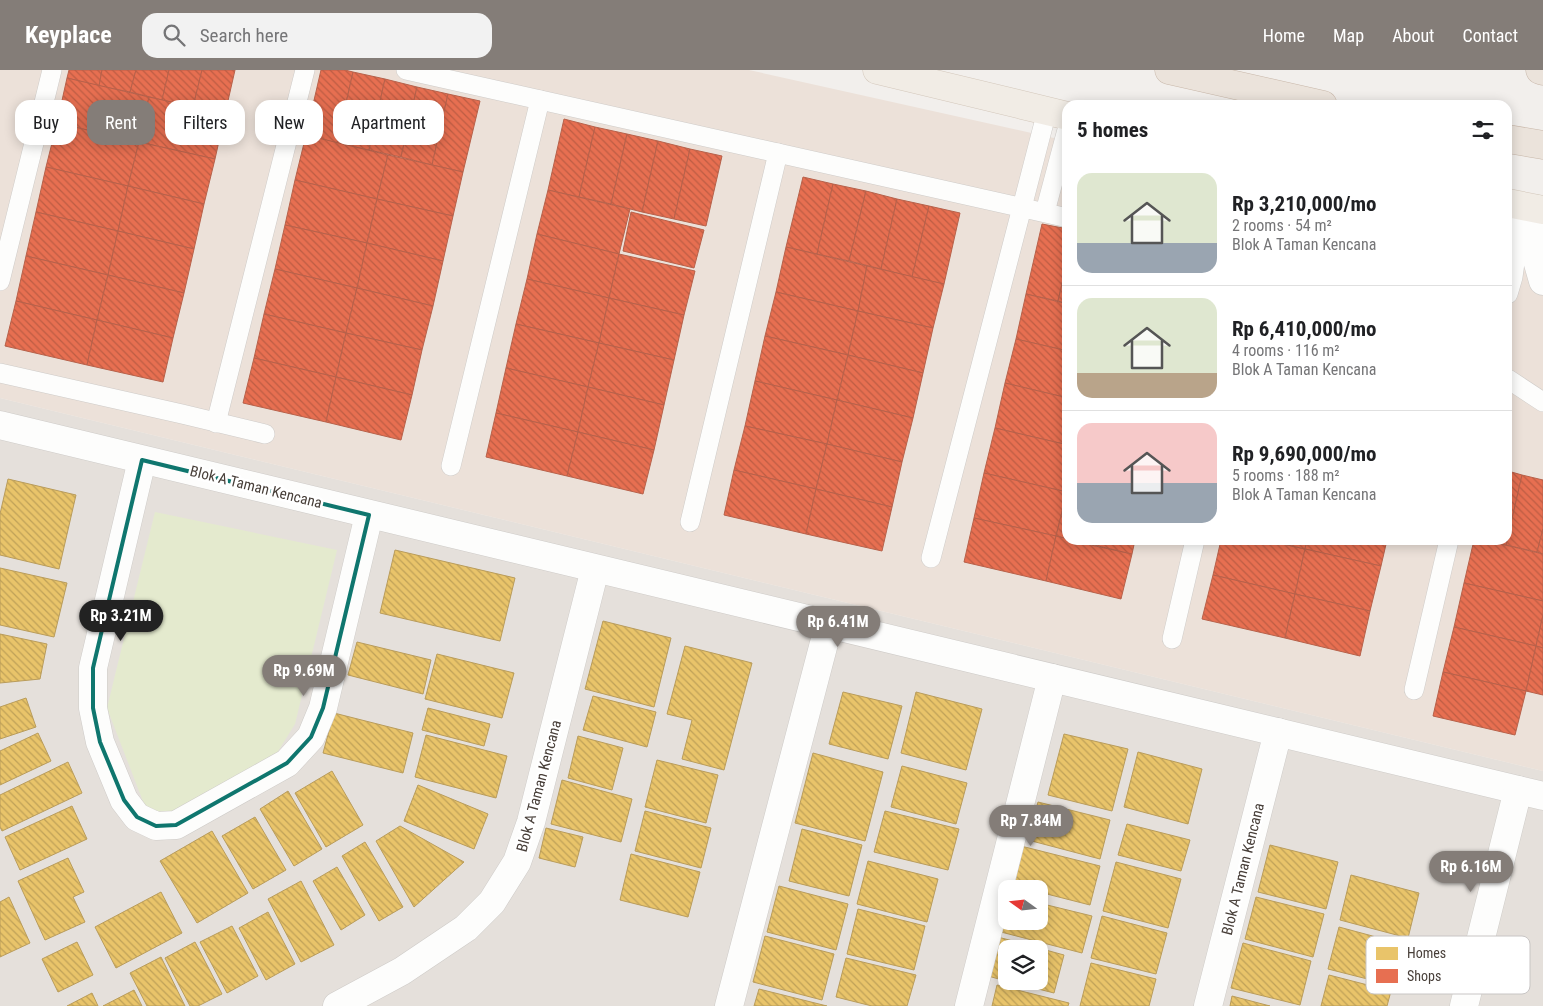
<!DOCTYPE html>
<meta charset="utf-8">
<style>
:root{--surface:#fff;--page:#f2f2f2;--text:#202124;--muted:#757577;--line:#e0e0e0;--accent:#847d78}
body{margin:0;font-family:"Roboto Condensed",sans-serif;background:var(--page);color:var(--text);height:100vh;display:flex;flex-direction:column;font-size:19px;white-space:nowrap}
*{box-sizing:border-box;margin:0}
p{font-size:16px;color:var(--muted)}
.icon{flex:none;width:28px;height:28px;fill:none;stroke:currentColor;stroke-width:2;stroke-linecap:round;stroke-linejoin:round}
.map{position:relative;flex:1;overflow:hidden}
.sheet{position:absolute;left:1062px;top:30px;width:450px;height:445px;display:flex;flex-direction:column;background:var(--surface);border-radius:15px;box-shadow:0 2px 12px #0003}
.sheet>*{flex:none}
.banner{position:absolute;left:15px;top:30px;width:475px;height:45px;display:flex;gap:10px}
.needle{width:32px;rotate:285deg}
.fabs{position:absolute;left:998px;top:810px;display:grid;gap:10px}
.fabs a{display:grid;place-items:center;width:50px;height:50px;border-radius:10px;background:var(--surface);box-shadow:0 2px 12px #0003;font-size:25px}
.price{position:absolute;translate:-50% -42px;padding:0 11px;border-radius:18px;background:var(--accent);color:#fff;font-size:16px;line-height:32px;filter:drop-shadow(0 1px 2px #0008)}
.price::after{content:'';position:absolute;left:50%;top:30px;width:15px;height:11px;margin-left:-8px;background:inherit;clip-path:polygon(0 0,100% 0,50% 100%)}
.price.selected{background:#222;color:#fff}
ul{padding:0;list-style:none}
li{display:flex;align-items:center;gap:15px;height:125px;padding:0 15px}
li+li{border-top:1px solid var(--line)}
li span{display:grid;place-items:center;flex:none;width:140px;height:100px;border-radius:15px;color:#555}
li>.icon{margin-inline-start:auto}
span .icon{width:60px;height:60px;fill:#fffc;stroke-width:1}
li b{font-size:21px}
h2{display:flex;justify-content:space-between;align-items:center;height:60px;padding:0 15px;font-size:21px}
.chip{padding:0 18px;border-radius:15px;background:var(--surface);box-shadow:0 2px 12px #0003;font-size:18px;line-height:45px}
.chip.selected{background:var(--accent);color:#fff}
header{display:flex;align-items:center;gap:30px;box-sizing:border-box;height:70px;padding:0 25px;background:var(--accent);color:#fff}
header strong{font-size:24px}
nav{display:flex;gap:28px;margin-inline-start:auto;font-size:18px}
.search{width:350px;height:45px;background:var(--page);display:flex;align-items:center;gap:12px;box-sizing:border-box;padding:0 18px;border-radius:15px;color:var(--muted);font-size:19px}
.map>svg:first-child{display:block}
</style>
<header>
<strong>Keyplace</strong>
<div class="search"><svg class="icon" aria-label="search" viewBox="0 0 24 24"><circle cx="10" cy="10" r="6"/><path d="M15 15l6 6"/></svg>Search here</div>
<nav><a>Home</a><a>Map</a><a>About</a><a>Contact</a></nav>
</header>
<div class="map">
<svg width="1543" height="936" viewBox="0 0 1543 936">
<defs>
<pattern id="homes-back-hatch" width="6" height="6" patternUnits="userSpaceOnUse" patternTransform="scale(1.25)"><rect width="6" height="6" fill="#e9c46a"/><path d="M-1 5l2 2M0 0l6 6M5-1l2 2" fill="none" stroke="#bfa158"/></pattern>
<pattern id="shops-back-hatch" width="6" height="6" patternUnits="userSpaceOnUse" patternTransform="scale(1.25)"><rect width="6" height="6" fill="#e76f51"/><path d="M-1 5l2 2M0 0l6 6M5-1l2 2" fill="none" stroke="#bd5d44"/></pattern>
</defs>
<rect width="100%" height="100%" fill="#f2efec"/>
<path fill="#e5e0db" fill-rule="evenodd" d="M0 328 1543 701V936H0ZM1006 819H1039V851H1006ZM1006 879H1039V911H1006Z"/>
<polygon fill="#ece1d9" points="0,0 749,0 1067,71 1068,470 1508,470 1508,170 1529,174 1543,202 1543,701 0,328"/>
<polygon fill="#e4eace" points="155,442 337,480 295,654 277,683 156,765 107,638"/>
<g fill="url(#homes-back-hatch)" stroke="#b99c5b">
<polygon points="8,409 76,425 59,499 0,485 0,444"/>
<polygon points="395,480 515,508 500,571 380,543"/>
<polygon points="0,498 67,513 54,567 0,555"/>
<polygon points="603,551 671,568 654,637 585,619"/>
<polygon points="0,564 47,574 40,609 0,613"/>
<polygon points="357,572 431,590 423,624 348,605"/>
<polygon points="685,576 752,593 724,700 682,689 692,650 667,644"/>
<polygon points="437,584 514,603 502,648 425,629"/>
<polygon points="843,622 902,636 888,689 829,674"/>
<polygon points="916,622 982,639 966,700 901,683"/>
<polygon points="593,626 656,642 647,677 583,660"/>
<polygon points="26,628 36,657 0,669 0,637"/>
<polygon points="428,638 490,654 484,676 422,660"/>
<polygon points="334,643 413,663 403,703 323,683"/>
<polygon points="38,663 51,691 0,715 0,681"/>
<polygon points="1064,664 1128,679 1112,741 1048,725"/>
<polygon points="426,665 507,686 496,728 415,707"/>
<polygon points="578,666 623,678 612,720 568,708"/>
<polygon points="1138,682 1202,699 1188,754 1124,737"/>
<polygon points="813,683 883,702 865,771 795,753"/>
<polygon points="657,690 718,705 706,753 645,737"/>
<polygon points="68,692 82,723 2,761 0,757 0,725"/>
<polygon points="902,696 967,713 956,754 891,737"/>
<polygon points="332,701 363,755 326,777 295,723"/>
<polygon points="562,710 632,729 621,772 551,754"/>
<polygon points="418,715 488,744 474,779 404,751"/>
<polygon points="288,721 322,779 294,796 260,739"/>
<polygon points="1038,732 1110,750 1100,789 1028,770"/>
<polygon points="72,736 87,769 20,800 5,767"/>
<polygon points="645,741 711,758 701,798 635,781"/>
<polygon points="885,741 959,759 948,800 874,782"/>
<polygon points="255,747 286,800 253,819 222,766"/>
<polygon points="1127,754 1190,770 1181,801 1118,785"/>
<polygon points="400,756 464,792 414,837 376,771"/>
<polygon points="546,758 583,767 575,797 539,788"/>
<polygon points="802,759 862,775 849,826 789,811"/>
<polygon points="212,761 248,823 197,853 160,791"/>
<polygon points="365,772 403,837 379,851 342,786"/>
<polygon points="1270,775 1338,792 1326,839 1258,822"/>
<polygon points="1021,776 1100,796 1090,835 1039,822 1039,819 1024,819 1011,815"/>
<polygon points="631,784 700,802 688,847 620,830"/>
<polygon points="68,788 84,822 73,827 85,852 45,870 18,811"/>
<polygon points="868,791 938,809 927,852 857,834"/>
<polygon points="1116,792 1181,809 1168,858 1103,841"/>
<polygon points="337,797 365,845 341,860 313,811"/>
<polygon points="1351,805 1419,823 1408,868 1340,850"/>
<polygon points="301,811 334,875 301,892 268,829"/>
<polygon points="779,816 848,834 836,880 767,862"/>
<polygon points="161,822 182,863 116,898 95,857"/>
<polygon points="9,827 30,873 0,887 0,832"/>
<polygon points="1256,827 1324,844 1313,887 1245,869"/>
<polygon points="1039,833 1092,846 1082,883 1001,862 1006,840 1006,851 1039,851"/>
<polygon points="858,839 925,856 914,900 847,884"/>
<polygon points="268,842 295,894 266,910 239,858"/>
<polygon points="1102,846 1167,863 1156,904 1091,888"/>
<polygon points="232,856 258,906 227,923 200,872"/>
<polygon points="1339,857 1406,875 1395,916 1328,899"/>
<polygon points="765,866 834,884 822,930 753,912"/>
<polygon points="998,867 1064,885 1054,923 1007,911 1039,911 1039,879 1006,879 1006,911 988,906"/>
<polygon points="77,872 93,905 58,922 42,889"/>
<polygon points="195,872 222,924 198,936 190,936 165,888"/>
<polygon points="1243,873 1311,891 1300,935 1231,918"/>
<polygon points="161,887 185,936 147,936 130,903"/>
<polygon points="846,888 916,905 907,936 872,936 836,927"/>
<polygon points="1091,893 1156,909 1149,936 1080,936"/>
<polygon points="1329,905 1391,921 1387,936 1321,936"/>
<polygon points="997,915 1069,933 1068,936 992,936"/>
<polygon points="759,919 827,936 754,936"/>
<polygon points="134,920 142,936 103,936"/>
<polygon points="92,923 98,936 67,936"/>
<polygon points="1232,926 1270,936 1230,936"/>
</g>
<g fill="url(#shops-back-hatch)" stroke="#b7614a">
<polygon points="69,0 102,0 99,16 67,8"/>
<polygon points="102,0 136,0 130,22 99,16"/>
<polygon points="136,0 169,0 162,30 130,22"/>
<polygon points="169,0 202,0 193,37 162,30"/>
<polygon points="202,0 235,0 225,44 193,37"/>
<polygon points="321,0 345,0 353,2 337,73 306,65"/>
<polygon points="353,2 385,9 369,80 337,73"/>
<polygon points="67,8 149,27 139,72 57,53"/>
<polygon points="385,9 417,17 401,87 369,80"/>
<polygon points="417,17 448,24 432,95 401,87"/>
<polygon points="448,24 480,31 463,102 432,95"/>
<polygon points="149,27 225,44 215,89 139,72"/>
<polygon points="564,49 595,57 579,127 548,120"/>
<polygon points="57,53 139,72 128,116 46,97"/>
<polygon points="595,57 627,64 611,134 579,127"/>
<polygon points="627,64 658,71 642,142 611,134"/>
<polygon points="306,65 388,85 377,129 295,110"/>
<polygon points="658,71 690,79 674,149 642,142"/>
<polygon points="139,72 215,89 204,134 128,116"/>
<polygon points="690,79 722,86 706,156 674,149"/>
<polygon points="388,85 463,102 453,146 377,129"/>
<polygon points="46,97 128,116 118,161 36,142"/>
<polygon points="803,107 833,114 817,184 786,177"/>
<polygon points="295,110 377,129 367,173 285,155"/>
<polygon points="833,114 866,121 849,191 817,184"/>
<polygon points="128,116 204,134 194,179 118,161"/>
<polygon points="548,120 630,139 619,184 537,164"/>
<polygon points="866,121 897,129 881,199 849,191"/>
<polygon points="377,129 453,146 443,191 367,173"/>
<polygon points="897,129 929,136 912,207 881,199"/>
<polygon points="929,136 960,143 944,214 912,207"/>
<polygon points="36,142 118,161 108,205 26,186"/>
<polygon points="631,142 704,160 694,198 623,181"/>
<polygon points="1042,154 1068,159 1068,188 1058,231 1026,224"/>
<polygon points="285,155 367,173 357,218 275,199"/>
<polygon points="118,161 194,179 184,223 108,205"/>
<polygon points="537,164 619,184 609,228 527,209"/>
<polygon points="367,173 443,191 433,236 357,218"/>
<polygon points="786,177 867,196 858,241 776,222"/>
<polygon points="619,184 695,201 684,245 609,228"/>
<polygon points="26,186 108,205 97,250 16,231"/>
<polygon points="1068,188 1068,234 1058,231"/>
<polygon points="867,196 944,214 933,258 858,241"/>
<polygon points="275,199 357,218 346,263 264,244"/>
<polygon points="108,205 184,223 173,268 97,250"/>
<polygon points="527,209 609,228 599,273 516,254"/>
<polygon points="357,218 433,236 422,280 346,263"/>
<polygon points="776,222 858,241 848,285 765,266"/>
<polygon points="1026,224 1068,234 1068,281 1016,269"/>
<polygon points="609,228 684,245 674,290 599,273"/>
<polygon points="16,231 97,250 87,295 5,276"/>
<polygon points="858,241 933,258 923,303 848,285"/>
<polygon points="264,244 346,263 336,307 254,288"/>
<polygon points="97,250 173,268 163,312 87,295"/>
<polygon points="516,254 599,273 588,317 506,298"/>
<polygon points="346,263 422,280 412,325 336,307"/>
<polygon points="765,266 848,285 837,330 755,311"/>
<polygon points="1016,269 1068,281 1068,328 1005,313"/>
<polygon points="599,273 674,290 664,335 588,317"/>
<polygon points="848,285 923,303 913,348 837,330"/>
<polygon points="254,288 336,307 326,352 243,333"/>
<polygon points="506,298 588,317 578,362 496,343"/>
<polygon points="336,307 412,325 401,370 326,352"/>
<polygon points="755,311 837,330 827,374 745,356"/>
<polygon points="1005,313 1068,328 1068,375 995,358"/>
<polygon points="588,317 664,335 654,380 578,362"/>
<polygon points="837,330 913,348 902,392 827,374"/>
<polygon points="496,343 578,362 567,406 486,387"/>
<polygon points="745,356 827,374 816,419 734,400"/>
<polygon points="995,358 1068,375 1067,422 984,403"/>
<polygon points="578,362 654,380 643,424 567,406"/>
<polygon points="827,374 902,392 892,437 816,419"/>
<polygon points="734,400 816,419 806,464 724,445"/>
<polygon points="1508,401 1522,405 1508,468"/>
<polygon points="984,403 1067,422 1056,466 974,448"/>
<polygon points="1522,405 1543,410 1543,459 1537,482 1506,475"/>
<polygon points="816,419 892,437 882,481 806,464"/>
<polygon points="1067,422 1068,422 1068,469 1056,466"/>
<polygon points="974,448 1056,466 1046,511 964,492"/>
<polygon points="1543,459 1543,484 1537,482"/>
<polygon points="1056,466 1068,469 1068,470 1132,484 1121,529 1046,511"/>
<polygon points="1073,470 1135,470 1132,484"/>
<polygon points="1221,470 1266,470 1305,479 1295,524 1213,505"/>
<polygon points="1266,470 1307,470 1305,479"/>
<polygon points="1307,470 1387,470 1381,496 1305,479"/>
<polygon points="1474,470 1484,470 1543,484 1543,531 1464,513"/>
<polygon points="1484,470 1507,470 1506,475"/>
<polygon points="1305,479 1381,496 1370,541 1295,524"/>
<polygon points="1213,505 1295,524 1285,568 1202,549"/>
<polygon points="1464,513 1543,531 1543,545 1536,576 1454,557"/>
<polygon points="1295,524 1370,541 1360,586 1285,568"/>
<polygon points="1543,545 1543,578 1536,576"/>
<polygon points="1454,557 1536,576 1526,621 1443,602"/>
<polygon points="1536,576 1543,578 1543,625 1526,621"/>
<polygon points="1443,602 1526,621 1515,665 1433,646"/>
</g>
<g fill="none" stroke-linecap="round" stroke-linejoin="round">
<g stroke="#cecbc8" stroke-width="20">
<g id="service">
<polyline points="406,0 1068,148"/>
<polyline points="1045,142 1068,56"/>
<polyline points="0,211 52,0"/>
<polyline points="1508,224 1513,207 1523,136"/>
<polyline points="0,303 182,344 265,364"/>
<polyline points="1508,309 1543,332"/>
<polyline points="216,353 305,0"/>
<polyline points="451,396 540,30"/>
<polyline points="690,452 778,83"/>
<polyline points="931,488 1047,41"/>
<polyline points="1172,569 1195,470"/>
<polyline points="1414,620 1449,470"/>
</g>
</g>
<g stroke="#cecbc8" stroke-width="29">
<g id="minor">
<polyline points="1536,139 1535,183 1543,211"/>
<polyline points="0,355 1543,726"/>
<polyline points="142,390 93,598 93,638 100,672 124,730 137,747 156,756 176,755 287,693 311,667 323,638 369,445"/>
<polyline points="337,936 402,901 466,858 492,832 517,792 531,752 595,499"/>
<polyline points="729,936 829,554"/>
<polyline points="969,936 1052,608"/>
<polyline points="1208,936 1278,662"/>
<polyline points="1464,936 1518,720"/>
</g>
</g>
<g stroke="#d3c7bb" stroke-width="29">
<g id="primary">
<polyline points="877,0 1068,46"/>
<polyline points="1508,133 1543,140"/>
</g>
</g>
<g stroke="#c8b7a9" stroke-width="29">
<g id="motorway">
<polyline points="1169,0 1323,35"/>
<polyline points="1540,0 1543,1"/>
<polyline points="1508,69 1543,75"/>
</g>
</g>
<use href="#service" stroke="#fdfdfc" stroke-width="19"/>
<use href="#minor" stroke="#fdfdfc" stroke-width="28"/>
<use href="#primary" stroke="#f1ece5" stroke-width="28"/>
<use href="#motorway" stroke="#ebe3db" stroke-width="28"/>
</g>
<path fill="none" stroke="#0f766e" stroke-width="4" stroke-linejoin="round" d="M142 390 369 445 323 638 311 667 287 693 176 755 156 756 137 747 124 730 100 672 93 638V598Z"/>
<g text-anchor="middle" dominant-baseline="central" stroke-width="5" stroke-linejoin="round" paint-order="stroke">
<g font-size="15" fill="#483f39" stroke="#fff">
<text transform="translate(256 417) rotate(14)">Blok A Taman Kencana</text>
<text transform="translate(539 716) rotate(-75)">Blok A Taman Kencana</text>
<text transform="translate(1243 799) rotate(-76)">Blok A Taman Kencana</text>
</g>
</g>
<rect x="1366" y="866" width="164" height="58" rx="8" fill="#fff" stroke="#c8c5c4" stroke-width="1"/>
<rect x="1376" y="877" width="22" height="13" fill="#e9c46a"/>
<rect x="1376" y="899" width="22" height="14" fill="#e76f51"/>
<g font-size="14" fill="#483f39">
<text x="1407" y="888">Homes</text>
<text x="1407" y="911">Shops</text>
</g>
</svg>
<div class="fabs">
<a><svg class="needle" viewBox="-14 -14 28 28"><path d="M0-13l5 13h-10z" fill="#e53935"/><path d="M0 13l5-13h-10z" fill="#757577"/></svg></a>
<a><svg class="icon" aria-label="layers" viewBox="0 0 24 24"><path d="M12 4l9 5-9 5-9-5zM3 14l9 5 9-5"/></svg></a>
</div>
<b class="price selected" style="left:121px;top:572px">Rp 3.21M</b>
<b class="price" style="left:838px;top:578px">Rp 6.41M</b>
<b class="price" style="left:304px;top:627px">Rp 9.69M</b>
<b class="price" style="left:1031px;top:777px">Rp 7.84M</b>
<b class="price" style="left:1471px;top:823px">Rp 6.16M</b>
<div class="banner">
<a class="chip">Buy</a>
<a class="chip selected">Rent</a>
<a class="chip">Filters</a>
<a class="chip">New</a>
<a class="chip">Apartment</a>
</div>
<section class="sheet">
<h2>5 homes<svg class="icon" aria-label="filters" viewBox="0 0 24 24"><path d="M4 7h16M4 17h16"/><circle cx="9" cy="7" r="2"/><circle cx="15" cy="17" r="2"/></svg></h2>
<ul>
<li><span style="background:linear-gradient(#dfe7d0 70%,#9aa5b1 0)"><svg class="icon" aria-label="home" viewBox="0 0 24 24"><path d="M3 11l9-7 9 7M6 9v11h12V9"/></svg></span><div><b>Rp 3,210,000/mo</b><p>2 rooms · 54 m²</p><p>Blok A Taman Kencana</p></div></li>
<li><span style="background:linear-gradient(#dfe7d0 75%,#b9a48a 0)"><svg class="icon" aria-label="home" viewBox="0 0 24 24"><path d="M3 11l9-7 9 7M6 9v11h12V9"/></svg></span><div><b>Rp 6,410,000/mo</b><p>4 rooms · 116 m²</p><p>Blok A Taman Kencana</p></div></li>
<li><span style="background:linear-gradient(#f6c9c9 60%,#9aa5b1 0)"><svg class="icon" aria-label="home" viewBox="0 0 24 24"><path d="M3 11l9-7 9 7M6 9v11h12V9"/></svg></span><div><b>Rp 9,690,000/mo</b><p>5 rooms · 188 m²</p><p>Blok A Taman Kencana</p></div></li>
</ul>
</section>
</div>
